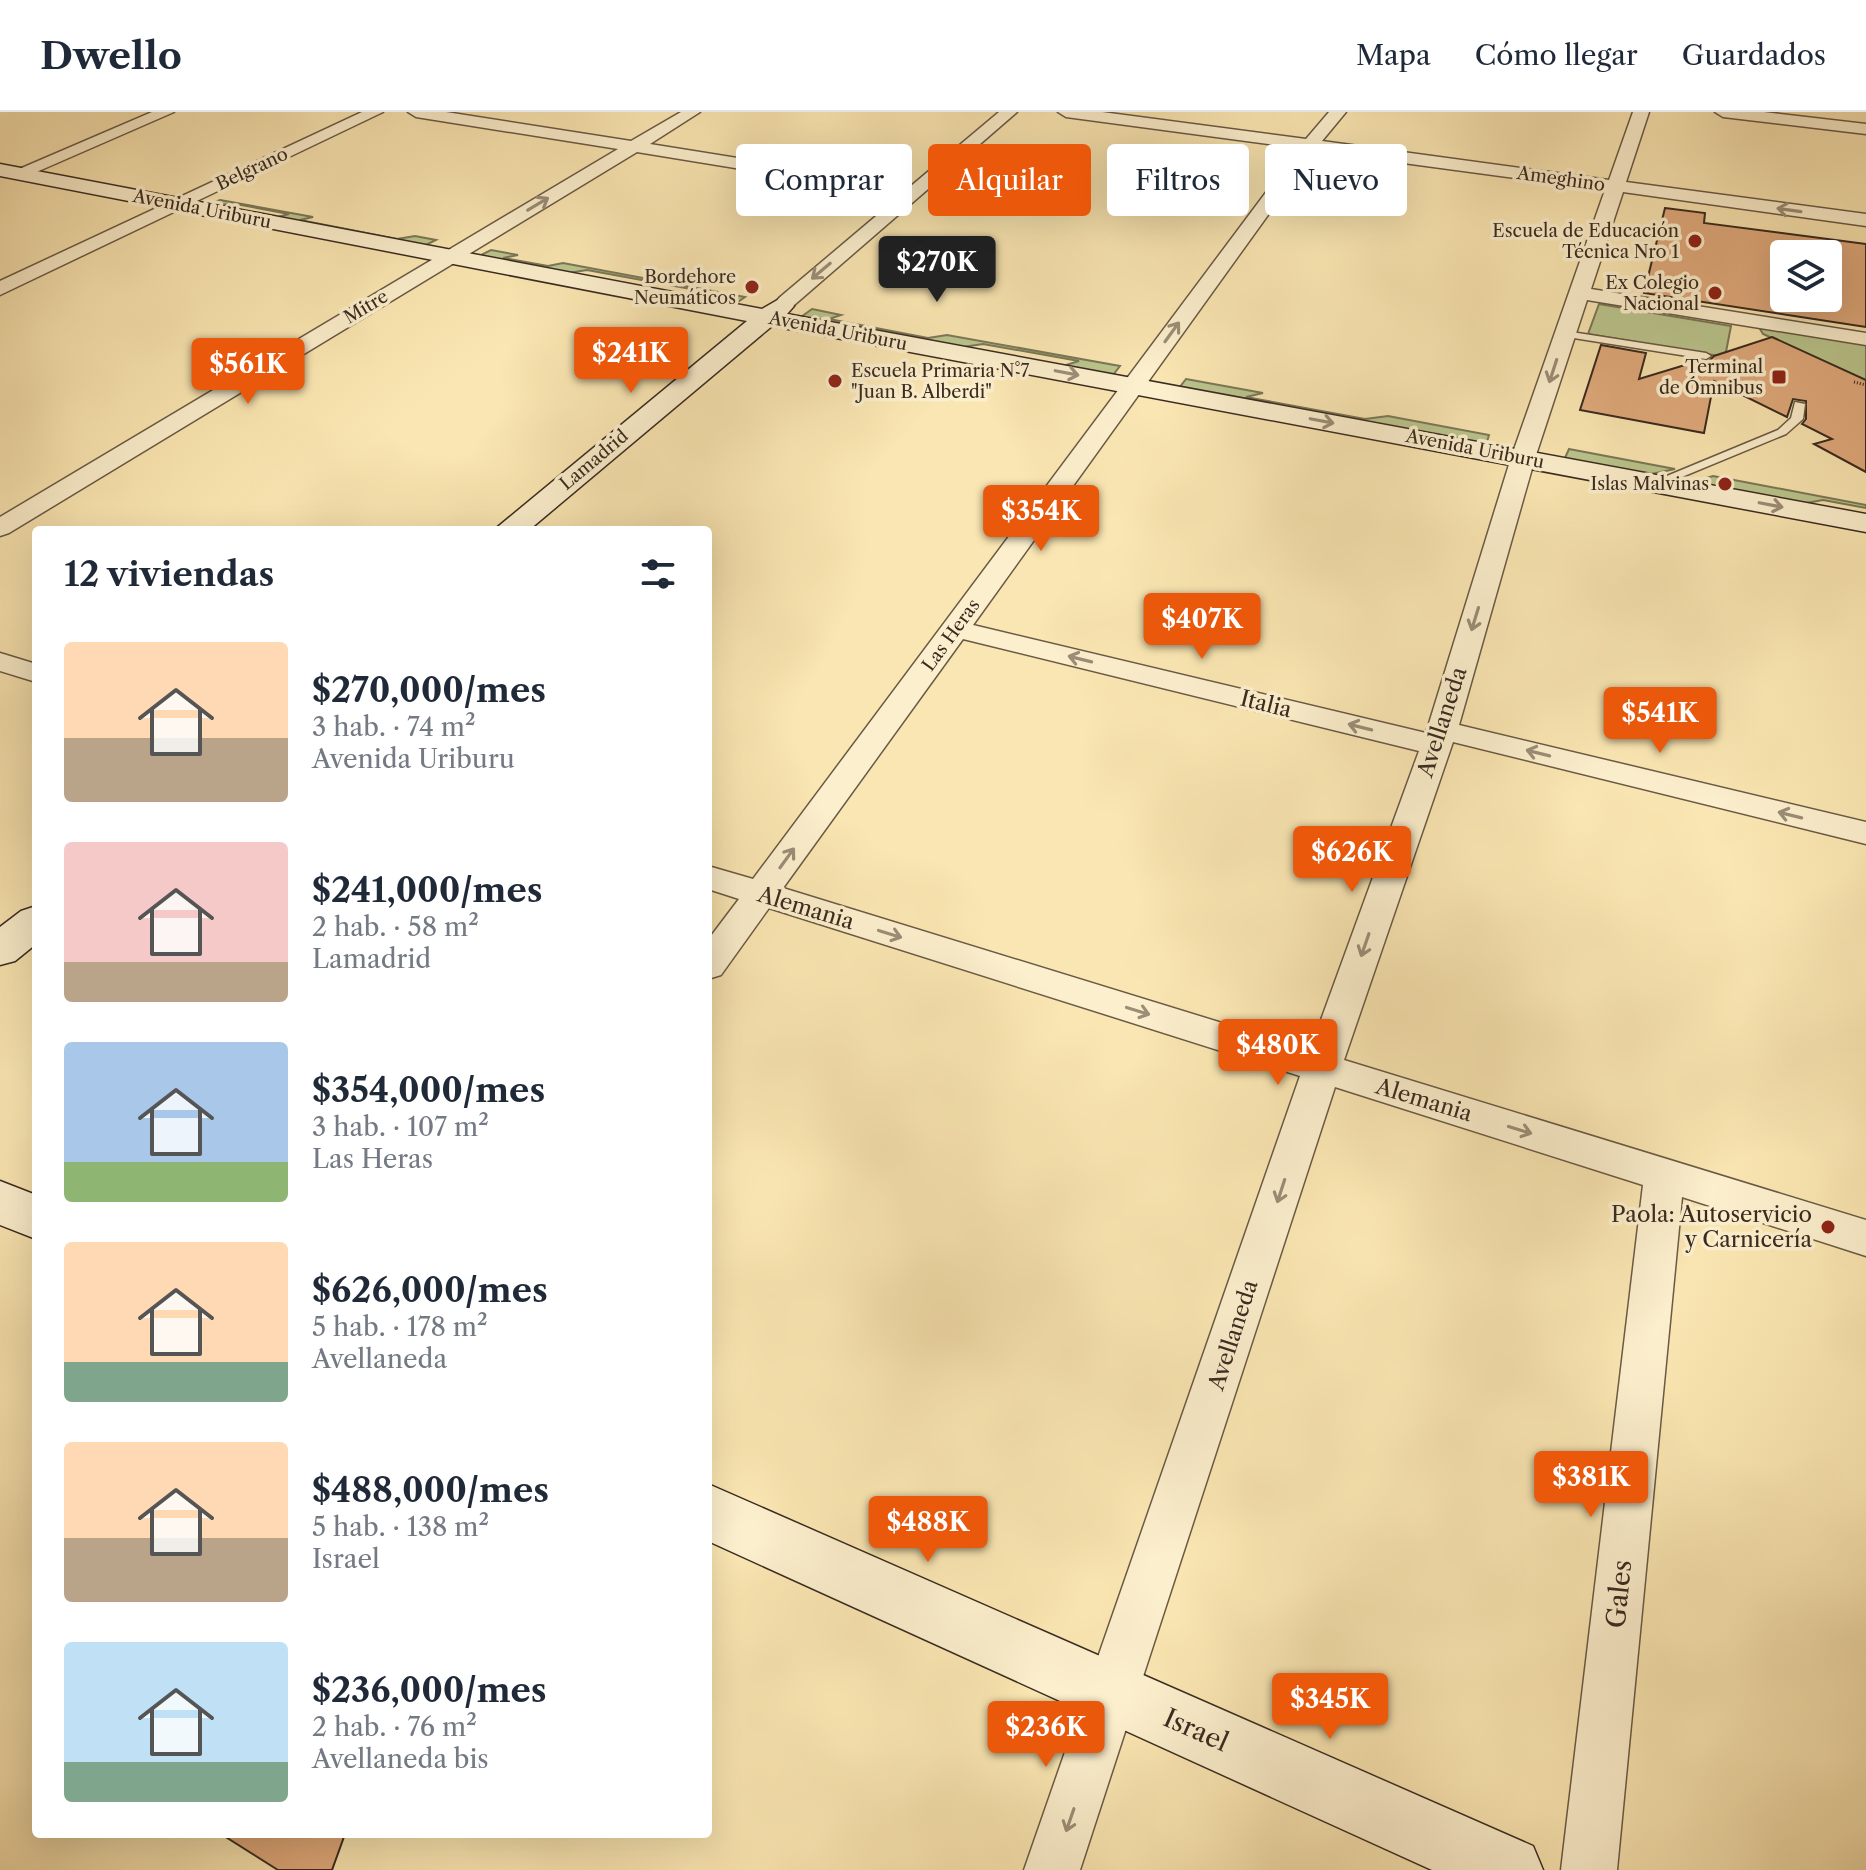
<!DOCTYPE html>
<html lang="es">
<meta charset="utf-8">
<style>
:root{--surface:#fff;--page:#f2f2f3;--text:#1f2937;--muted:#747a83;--line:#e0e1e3;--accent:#ea580c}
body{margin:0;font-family:"Libre Caslon Text",serif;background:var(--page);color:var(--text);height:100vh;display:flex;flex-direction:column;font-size:30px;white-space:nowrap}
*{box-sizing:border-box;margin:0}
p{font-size:26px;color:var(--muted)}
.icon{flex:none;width:44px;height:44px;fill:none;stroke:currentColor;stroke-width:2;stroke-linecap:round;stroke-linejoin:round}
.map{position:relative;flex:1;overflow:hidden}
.side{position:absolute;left:32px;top:414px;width:680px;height:1312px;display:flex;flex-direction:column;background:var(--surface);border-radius:8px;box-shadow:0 8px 32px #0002}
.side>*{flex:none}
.guide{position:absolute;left:736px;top:32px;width:760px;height:72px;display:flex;gap:16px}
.controls{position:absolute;left:1770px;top:128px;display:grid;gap:16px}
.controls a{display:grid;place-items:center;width:72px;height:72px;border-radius:8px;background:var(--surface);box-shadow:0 8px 32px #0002;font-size:40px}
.price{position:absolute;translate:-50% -68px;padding:0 18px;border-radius:8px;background:var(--accent);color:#fff;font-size:26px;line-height:52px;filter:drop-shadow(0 2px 4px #0008)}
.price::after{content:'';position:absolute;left:50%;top:48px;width:24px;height:18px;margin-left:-12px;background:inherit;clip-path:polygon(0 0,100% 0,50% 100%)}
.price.on{background:#222;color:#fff}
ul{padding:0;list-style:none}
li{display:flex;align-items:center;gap:24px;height:200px;padding:0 32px}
li span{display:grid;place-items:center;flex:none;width:224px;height:160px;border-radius:8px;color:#555}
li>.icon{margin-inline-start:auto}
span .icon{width:96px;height:96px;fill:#fffc;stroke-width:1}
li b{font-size:34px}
h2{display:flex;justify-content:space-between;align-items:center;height:96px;padding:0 32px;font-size:34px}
.tag{padding:0 28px;border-radius:8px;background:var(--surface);box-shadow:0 8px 32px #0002;font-size:28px;line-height:72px}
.tag.on{background:var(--accent);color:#fff}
header{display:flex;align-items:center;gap:48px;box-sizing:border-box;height:112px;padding:0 40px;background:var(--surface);border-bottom:2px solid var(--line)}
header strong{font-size:38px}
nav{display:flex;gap:44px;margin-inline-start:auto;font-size:28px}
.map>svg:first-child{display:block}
</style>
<header>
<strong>Dwello</strong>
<nav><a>Mapa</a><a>Cómo llegar</a><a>Guardados</a></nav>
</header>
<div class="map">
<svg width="1866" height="1758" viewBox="0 0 1866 1758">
<rect width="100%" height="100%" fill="#fae6b2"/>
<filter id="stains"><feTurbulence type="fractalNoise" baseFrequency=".0025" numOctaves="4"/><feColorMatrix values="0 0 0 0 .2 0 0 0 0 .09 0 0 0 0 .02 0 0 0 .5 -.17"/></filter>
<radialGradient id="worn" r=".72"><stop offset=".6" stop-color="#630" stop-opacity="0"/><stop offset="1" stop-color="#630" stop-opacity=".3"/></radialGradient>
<g fill="#bbc68e" stroke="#7a7858" stroke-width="2">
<polygon points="220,88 313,105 300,108 397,127 415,124 436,128 424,134 274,106 289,102 236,92 207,93"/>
<polygon points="491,138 518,143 503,146 548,154 563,151 745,185 735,192 688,184 702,179 587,158 568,161 479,144"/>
<polygon points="1599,192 1731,214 1725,245 1588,222"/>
<polygon points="812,197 841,203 829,207 928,226 947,223 1120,254 1113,263 1063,254 1079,249 983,232 963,235 801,205"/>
<polygon points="1764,216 1866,233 1866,268 1763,222 1760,217"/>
<polygon points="1186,267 1263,281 1246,285 1365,307 1388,304 1489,323 1486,333 1179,276"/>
<polygon points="1569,337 1675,357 1647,363 1564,348"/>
<polygon points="1713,364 1866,393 1866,396 1823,388 1801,392 1689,371"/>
</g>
<g fill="#e0aa7c" stroke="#3a2b21" stroke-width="2" fill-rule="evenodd">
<path d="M1665 96 1705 101 1704 111 1866 132V215L1644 181ZM1784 142H1828V186H1784Z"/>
<polygon points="1772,225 1866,268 1866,360 1814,332 1832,327 1802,312 1806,307 1806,289 1793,287 1787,305 1714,269 1704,321 1580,298 1601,233 1646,241 1639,267 1698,249 1708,250 1714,244"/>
<polygon points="221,1722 345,1722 332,1758 278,1758"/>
</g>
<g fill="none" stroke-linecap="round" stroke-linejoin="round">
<g stroke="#6a5a45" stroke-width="3">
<g id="lane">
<polygon points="1565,219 1706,241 1711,244 1706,247 1561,224 1560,222"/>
<polygon points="1795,290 1805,292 1803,307 1786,322 1660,374 1650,371 1778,318 1791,306"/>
</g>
</g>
<g stroke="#6a5a45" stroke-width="3">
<g id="street">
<polygon points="152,0 174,0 25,65 19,66 10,61"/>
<polygon points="362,0 383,0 0,183 0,169"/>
<polygon points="408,0 446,0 631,29 681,0 700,0 650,32 911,74 999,0 1017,0 793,194 779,194 776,190 779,186 901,83 637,40 9,421 0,424 0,405 618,37 416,5"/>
<path d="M1058 0H1102L1306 27 1329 0H1346L1322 29 1609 68 1633 0H1649L1626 70 1866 102V114L1623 80 1591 177 1866 221V233L1587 188 1535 346 1459 613 1866 710V732L1453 630 1344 948 1866 1108V1144L1682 1085 1617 1758H1561L1643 1073 1335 975 1080 1758H1024L1300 964 769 796 721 863 708 867V828L739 787 708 777V754L753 767 1299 36 1066 5ZM1314 39 1605 78 1511 346 1426 621 973 513ZM963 527 1419 639 1310 938 783 776Z"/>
<polygon points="1715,0 1764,0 1866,12 1866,22 1723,5"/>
<polygon points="0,541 36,552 36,570 0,559"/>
</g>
</g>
<g stroke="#3a2b21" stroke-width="3">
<g id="secondary">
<polygon points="0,52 762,197 781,186 790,189 794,194 787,202 1866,402 1866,420 772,214 529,418 494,418 747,209 0,64"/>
<polygon points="36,794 36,832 15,849 0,853 0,815 21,799"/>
<polygon points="0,1069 36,1083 36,1127 0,1113"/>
<polygon points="708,1372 1533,1734 1543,1758 1432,1758 708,1429"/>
</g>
</g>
<polyline stroke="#3a2b21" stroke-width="3" stroke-dasharray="1 2" stroke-linecap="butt" points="1854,270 1866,273"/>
<use href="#lane" fill="#fcefcd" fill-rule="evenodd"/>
<use href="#street" fill="#fcefcd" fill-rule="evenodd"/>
<use href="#secondary" fill="#fcefcd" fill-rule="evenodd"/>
</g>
<defs><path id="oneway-shaft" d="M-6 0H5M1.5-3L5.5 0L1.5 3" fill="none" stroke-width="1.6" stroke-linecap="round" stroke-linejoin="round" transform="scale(2)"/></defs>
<g stroke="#9b8d77">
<use href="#oneway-shaft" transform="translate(538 92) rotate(-31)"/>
<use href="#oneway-shaft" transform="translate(1789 98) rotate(-172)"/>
<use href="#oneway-shaft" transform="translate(821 159) rotate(140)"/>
<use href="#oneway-shaft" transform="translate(1172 220) rotate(-54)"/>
<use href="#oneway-shaft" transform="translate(1553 259) rotate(108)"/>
<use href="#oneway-shaft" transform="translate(1067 261) rotate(11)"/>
<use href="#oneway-shaft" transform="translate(1322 309) rotate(11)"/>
<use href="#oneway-shaft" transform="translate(1771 393) rotate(11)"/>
<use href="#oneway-shaft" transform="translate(1475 507) rotate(107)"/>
<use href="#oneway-shaft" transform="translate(1080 547) rotate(-166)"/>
<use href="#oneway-shaft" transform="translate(1360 615) rotate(-166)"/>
<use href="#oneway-shaft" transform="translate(1538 641) rotate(-166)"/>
<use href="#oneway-shaft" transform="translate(1790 703) rotate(-166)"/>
<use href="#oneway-shaft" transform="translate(787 746) rotate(-54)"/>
<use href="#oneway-shaft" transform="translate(890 822) rotate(17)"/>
<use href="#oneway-shaft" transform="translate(1365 833) rotate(109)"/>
<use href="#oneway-shaft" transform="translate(1138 899) rotate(17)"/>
<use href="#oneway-shaft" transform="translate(1520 1018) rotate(17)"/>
<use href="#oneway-shaft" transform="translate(1281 1079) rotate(108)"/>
<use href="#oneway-shaft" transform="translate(1070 1708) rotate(109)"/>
</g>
<g fill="#8f2418" stroke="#fcefcd" stroke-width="3">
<circle cx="1695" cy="129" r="8"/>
<circle cx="752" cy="175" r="8"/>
<circle cx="1715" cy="181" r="8"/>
<rect x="1771" y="257" width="16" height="16" rx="4"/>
<circle cx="835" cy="269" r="8"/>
<circle cx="1725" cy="372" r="8"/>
<circle cx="1828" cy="1115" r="8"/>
</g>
<g text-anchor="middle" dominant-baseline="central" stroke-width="7" stroke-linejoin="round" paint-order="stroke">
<g font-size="18" fill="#3a2b21" stroke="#fcefcd">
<text transform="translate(252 57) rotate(-25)">Belgrano</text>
<text transform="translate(1561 67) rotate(8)">Ameghino</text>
<text transform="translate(202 97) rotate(11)">Avenida Uriburu</text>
<text transform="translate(366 195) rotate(-31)">Mitre</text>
<text transform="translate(838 219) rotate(11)">Avenida Uriburu</text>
<text transform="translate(1475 337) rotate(11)">Avenida Uriburu</text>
<text transform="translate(594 348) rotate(-40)">Lamadrid</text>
<text transform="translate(951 523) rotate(-54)">Las Heras</text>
</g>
<g font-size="18" fill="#3a2b21" stroke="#fcefcd" text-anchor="end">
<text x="1679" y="119">Escuela de Educación<tspan x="1679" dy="21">Técnica Nro 1</tspan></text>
<text x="736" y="165">Bordehore<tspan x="736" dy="21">Neumáticos</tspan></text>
<text x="1699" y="171">Ex Colegio<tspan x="1699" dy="21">Nacional</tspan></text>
<text x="1763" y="255">Terminal<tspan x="1763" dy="21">de Ómnibus</tspan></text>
<text x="851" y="259" text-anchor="start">Escuela Primaria N°7<tspan x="851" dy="21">"Juan B. Alberdi"</tspan></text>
<text x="1709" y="372">Islas Malvinas</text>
</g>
<g font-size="22" fill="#3a2b21" stroke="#fcefcd">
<text transform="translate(1266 592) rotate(14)">Italia</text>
<text transform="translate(1442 610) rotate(-72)">Avellaneda</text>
<text transform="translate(806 796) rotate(17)">Alemania</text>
<text transform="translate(1424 988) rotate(17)">Alemania</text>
<text transform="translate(1233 1223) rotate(-72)">Avellaneda</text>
</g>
<g font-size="22" fill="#3a2b21" stroke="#fcefcd" text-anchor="end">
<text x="1812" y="1102">Paola: Autoservicio<tspan x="1812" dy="25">y Carnicería</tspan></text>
</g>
<g font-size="26" fill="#3a2b21" stroke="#fcefcd">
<text transform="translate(1619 1482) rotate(-84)">Gales</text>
<text transform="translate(1196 1618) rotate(24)">Israel</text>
</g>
</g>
<rect width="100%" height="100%" filter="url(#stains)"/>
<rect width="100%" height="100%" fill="url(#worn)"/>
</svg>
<div class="controls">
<a><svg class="icon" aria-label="layers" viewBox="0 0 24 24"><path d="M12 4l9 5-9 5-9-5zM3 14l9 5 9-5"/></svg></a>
</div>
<b class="price on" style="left:937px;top:192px">$270K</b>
<b class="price" style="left:631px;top:283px">$241K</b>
<b class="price" style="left:248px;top:294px">$561K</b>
<b class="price" style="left:1041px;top:441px">$354K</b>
<b class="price" style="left:1202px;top:549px">$407K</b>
<b class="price" style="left:1660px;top:643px">$541K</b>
<b class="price" style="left:1352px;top:782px">$626K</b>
<b class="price" style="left:1278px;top:975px">$480K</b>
<b class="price" style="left:1591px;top:1407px">$381K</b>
<b class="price" style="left:928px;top:1452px">$488K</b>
<b class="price" style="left:1330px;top:1629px">$345K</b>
<b class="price" style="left:1046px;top:1657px">$236K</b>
<div class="guide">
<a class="tag">Comprar</a>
<a class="tag on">Alquilar</a>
<a class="tag">Filtros</a>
<a class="tag">Nuevo</a>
</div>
<section class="side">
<h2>12 viviendas<svg class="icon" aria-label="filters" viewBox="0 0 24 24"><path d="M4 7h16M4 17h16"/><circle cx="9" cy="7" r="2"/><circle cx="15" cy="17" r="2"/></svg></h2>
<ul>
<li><span style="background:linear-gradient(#ffd9b3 60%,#b9a48a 0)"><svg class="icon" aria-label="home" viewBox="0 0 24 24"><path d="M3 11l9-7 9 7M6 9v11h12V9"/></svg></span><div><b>$270,000/mes</b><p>3 hab. · 74 m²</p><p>Avenida Uriburu</p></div></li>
<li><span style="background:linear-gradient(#f6c9c9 75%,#b9a48a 0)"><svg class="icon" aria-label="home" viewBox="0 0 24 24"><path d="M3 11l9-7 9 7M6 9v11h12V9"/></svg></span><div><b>$241,000/mes</b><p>2 hab. · 58 m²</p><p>Lamadrid</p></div></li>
<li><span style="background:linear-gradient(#a9c7e8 75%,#8fb573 0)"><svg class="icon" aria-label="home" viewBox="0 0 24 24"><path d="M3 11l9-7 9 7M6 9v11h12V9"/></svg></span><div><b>$354,000/mes</b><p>3 hab. · 107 m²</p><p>Las Heras</p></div></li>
<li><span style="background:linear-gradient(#ffd9b3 75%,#7fa58c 0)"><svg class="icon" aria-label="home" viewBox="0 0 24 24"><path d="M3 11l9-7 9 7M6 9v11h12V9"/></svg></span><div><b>$626,000/mes</b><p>5 hab. · 178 m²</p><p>Avellaneda</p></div></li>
<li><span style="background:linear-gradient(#ffd9b3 60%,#b9a48a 0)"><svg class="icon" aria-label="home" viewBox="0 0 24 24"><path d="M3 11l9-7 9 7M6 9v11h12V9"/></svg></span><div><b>$488,000/mes</b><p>5 hab. · 138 m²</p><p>Israel</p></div></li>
<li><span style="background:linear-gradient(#bfe0f5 75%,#7fa58c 0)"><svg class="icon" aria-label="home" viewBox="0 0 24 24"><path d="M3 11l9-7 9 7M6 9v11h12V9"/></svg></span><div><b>$236,000/mes</b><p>2 hab. · 76 m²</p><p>Avellaneda bis</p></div></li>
</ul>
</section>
</div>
